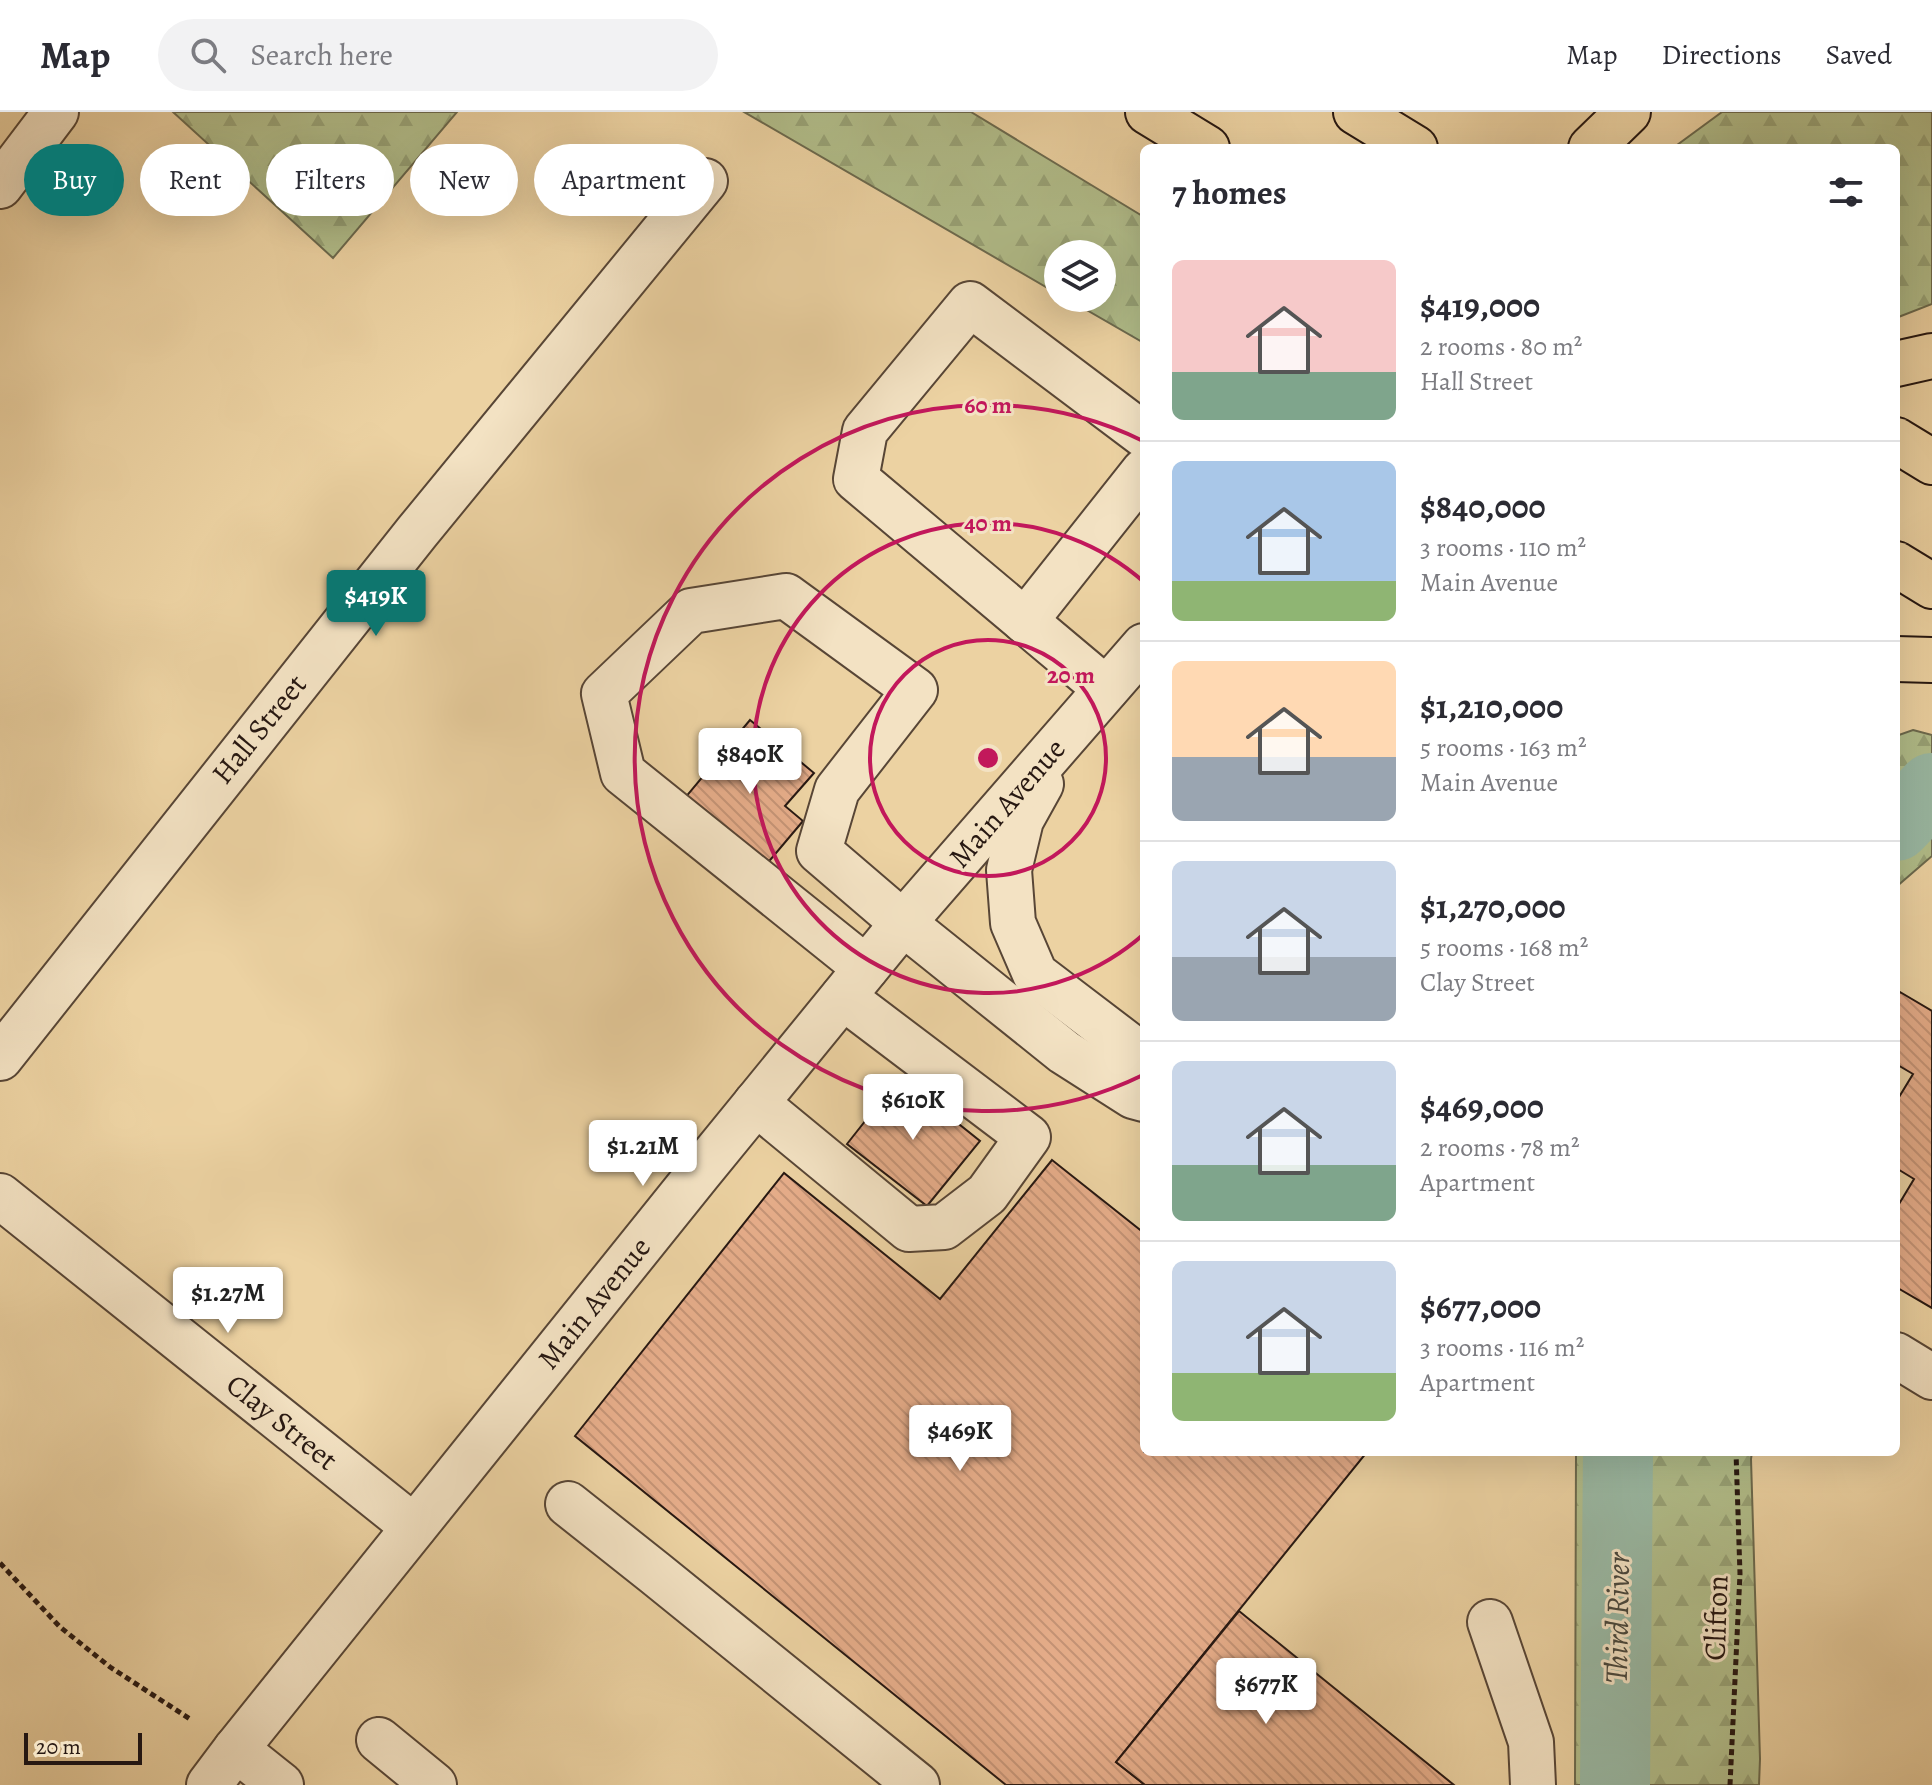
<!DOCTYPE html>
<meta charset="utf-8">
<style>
:root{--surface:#fff;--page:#f2f2f3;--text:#2b2b33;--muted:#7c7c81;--line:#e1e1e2;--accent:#0f766e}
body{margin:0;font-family:Alegreya,serif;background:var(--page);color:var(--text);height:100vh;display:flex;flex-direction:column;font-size:30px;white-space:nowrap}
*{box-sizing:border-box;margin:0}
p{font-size:26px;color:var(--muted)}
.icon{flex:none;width:44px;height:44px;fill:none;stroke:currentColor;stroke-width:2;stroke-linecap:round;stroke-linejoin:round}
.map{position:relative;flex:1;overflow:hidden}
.panel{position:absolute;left:1140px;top:32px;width:760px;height:1312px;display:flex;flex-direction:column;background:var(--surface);border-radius:12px;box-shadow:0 8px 32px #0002}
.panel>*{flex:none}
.banner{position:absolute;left:24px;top:32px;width:760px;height:72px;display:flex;gap:16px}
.buttons{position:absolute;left:1044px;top:128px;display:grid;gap:16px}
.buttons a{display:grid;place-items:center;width:72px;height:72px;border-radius:50%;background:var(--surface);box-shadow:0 8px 32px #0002;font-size:40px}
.scale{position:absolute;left:24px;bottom:20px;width:118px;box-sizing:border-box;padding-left:8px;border:4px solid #271812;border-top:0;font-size:22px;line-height:28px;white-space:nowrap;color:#271812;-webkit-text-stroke:6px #f3e2c3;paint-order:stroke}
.price{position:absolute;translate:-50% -68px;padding:0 18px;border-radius:8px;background:#fff;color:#222;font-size:26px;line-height:52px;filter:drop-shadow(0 2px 4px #0008)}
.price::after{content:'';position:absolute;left:50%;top:48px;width:24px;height:18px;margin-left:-12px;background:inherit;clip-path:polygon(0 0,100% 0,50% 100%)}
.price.current{background:var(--accent);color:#fff}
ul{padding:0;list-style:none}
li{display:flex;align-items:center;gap:24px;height:200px;padding:0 32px}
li+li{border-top:2px solid var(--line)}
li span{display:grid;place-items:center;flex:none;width:224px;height:160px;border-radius:12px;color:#555}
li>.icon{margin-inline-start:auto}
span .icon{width:96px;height:96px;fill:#fffc;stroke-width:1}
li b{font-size:34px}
h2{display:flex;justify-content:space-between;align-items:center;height:96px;padding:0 32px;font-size:34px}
.tag{padding:0 28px;border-radius:36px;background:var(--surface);box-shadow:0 8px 32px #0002;font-size:28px;line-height:72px}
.tag.current{background:var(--accent);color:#fff}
header{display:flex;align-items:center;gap:48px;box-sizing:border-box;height:112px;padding:0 40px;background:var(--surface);border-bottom:2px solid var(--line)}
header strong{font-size:38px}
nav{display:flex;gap:44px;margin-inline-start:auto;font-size:28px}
.search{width:560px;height:72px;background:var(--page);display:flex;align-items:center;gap:20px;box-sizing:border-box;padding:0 28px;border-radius:44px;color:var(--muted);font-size:30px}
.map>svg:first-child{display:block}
</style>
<header>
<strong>Map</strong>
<div class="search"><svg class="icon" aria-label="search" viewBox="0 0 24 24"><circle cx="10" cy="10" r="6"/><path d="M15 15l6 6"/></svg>Search here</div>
<nav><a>Map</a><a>Directions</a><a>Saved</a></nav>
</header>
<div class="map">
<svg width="1932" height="1673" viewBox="0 0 1932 1673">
<defs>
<pattern id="forest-firs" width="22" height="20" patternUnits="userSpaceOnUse" patternTransform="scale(2)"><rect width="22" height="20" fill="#b1bd8a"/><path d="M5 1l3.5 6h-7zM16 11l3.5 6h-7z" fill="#98a276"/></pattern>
<pattern id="building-back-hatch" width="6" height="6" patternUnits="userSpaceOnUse" patternTransform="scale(2)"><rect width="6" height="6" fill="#e6ad8a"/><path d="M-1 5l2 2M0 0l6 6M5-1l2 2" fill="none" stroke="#c59476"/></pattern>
</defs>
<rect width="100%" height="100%" fill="#ecd2a2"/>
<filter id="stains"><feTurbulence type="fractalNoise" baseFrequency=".0025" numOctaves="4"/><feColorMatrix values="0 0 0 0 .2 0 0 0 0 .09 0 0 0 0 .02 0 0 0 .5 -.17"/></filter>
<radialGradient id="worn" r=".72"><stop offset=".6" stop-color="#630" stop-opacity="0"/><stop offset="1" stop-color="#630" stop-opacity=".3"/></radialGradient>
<g fill="url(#forest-firs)" stroke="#6c6a4e" stroke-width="2">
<polygon points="173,0 457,0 333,146"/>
<polygon points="744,0 971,0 1144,105 1144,231 1066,186 1102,186 1102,142 1058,142 1058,182"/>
<polygon points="1722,0 1932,0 1932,192 1896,206 1896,36 1673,36"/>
<polygon points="1913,618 1932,623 1932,744 1896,775 1896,624"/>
<polygon points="1576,1340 1752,1340 1751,1347 1760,1647 1759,1673 1575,1673"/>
</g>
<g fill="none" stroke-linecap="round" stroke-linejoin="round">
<g stroke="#99b8a3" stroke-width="70">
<polyline points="1896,714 1932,676"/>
<polyline points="1615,1673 1618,1340"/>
</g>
</g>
<g fill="url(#building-back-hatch)" stroke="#271812" stroke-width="2">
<polygon points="750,608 814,661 785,694 803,709 760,760 679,693"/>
<polygon points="1900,880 1932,899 1932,1196 1896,1175 1896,1097 1914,1067 1896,1056 1896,990 1913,962 1896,952 1896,887"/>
<polygon points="900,965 980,1029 927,1094 847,1032"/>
<polygon points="1052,1048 1144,1121 1144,1340 1367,1340 1116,1650 1145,1673 1006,1673 575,1324 784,1061 940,1187"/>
<polygon points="1239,1499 1454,1673 1145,1673 1116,1650"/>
</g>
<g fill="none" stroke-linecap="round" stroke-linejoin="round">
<g stroke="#584636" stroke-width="48">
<g id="minor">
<polyline points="0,74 56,0"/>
<polyline points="1025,509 1144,359"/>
<polyline points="1106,577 856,367 865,319 970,192 1144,323"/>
<polyline points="1041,672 1021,708 1009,758 1013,811 1035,862 1144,945"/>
<polyline points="866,856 623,661 604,582 691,499 786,484 915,578 837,678 819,739 903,811 1064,940 1133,984 1144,987"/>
<polyline points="0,946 417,420 705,69"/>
<polyline points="756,991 909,1117 944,1115 987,1082 1028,1025 843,885"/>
<polyline points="0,1084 414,1415"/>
<polyline points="1896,1243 1932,1265"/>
<polyline points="568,1392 655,1461 917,1673"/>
<polyline points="1490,1510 1531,1630 1533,1673"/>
<polyline points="379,1628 434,1673"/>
<polyline points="236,1637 281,1673"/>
<polyline points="209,1673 236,1637 699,1061 903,811 1144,534"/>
</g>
</g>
<g stroke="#271812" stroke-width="48">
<polyline id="major" points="1591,36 1628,0"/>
</g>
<g stroke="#271812" stroke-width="48">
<g id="highway">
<polyline points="1148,0 1207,36"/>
<polyline points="1356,0 1415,36"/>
<polyline points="1896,252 1932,244"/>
<polyline points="1896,328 1932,350"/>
<polyline points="1896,452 1932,474"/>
<polyline points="1896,547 1932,548"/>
</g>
</g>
<g stroke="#271812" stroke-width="5" stroke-dasharray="6 4" stroke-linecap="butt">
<polyline points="0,1451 60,1515 110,1555 190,1607"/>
<polyline points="1730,1673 1740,1462 1736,1340"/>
</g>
<use href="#minor" stroke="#f3e2c3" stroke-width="44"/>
<use href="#major" stroke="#ecd2a2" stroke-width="44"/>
<use href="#highway" stroke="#ecd2a2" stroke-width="44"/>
</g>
<g fill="none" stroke="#c2185b" stroke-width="4">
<circle cx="988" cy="646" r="118"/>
<path d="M1144 822A235 235 0 1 1 1144 470"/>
<path d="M1143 963A353 353 0 1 1 1143 329"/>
</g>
<g text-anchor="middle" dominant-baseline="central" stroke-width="6" stroke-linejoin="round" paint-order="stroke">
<g font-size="30" fill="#271812" stroke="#f3e2c3">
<text transform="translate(259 617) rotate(-51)">Hall Street</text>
<text transform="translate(1007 691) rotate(-49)">Main Avenue</text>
<text transform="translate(594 1191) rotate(-51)">Main Avenue</text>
<text transform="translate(282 1310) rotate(39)">Clay Street</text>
<text transform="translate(1716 1506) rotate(-88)">Clifton</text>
</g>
<g font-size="32" font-style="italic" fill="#49483e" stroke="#f3e2c3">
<text transform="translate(1617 1506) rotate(-89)">Third River</text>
</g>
</g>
<circle cx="988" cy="646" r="12" fill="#c2185b" stroke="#f3e2c3" stroke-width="4"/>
<g font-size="24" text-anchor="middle" font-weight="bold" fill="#c2185b" stroke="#f3e2c3" stroke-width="6" stroke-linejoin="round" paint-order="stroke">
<text x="988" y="301">60 m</text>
<text x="988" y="419">40 m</text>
<text x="1071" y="571">20 m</text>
</g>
<rect width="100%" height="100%" filter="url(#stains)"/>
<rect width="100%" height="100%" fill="url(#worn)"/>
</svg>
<div class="buttons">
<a><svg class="icon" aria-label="layers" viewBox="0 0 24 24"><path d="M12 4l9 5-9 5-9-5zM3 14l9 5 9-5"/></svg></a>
</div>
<div class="scale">20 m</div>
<b class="price current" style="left:376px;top:526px">$419K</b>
<b class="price" style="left:750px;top:684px">$840K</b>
<b class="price" style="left:913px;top:1030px">$610K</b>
<b class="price" style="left:643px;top:1076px">$1.21M</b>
<b class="price" style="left:228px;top:1223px">$1.27M</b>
<b class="price" style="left:960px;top:1361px">$469K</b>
<b class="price" style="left:1266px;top:1614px">$677K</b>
<div class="banner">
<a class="tag current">Buy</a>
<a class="tag">Rent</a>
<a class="tag">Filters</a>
<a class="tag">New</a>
<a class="tag">Apartment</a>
</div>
<section class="panel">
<h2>7 homes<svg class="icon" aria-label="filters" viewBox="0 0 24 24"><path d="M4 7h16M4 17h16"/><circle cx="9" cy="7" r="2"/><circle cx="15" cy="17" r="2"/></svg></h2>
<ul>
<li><span style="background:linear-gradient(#f6c9c9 70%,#7fa58c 0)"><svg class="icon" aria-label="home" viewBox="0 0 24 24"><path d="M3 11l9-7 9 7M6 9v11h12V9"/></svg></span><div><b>$419,000</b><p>2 rooms · 80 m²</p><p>Hall Street</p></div></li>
<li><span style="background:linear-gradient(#a9c7e8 75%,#8fb573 0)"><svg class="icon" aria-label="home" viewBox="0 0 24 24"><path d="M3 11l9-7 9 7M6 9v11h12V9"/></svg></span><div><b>$840,000</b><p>3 rooms · 110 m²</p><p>Main Avenue</p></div></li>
<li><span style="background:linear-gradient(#ffd9b3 60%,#9aa5b1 0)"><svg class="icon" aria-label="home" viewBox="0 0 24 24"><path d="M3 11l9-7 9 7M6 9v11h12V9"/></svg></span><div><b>$1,210,000</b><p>5 rooms · 163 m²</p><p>Main Avenue</p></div></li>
<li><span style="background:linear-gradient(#c9d6e8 60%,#9aa5b1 0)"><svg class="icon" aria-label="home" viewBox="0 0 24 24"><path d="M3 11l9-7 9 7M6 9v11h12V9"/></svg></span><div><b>$1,270,000</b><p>5 rooms · 168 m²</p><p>Clay Street</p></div></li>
<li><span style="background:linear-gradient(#c9d6e8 65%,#7fa58c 0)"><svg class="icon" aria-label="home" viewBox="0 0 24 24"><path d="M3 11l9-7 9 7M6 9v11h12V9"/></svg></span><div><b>$469,000</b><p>2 rooms · 78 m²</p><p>Apartment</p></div></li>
<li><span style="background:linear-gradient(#c9d6e8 70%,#8fb573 0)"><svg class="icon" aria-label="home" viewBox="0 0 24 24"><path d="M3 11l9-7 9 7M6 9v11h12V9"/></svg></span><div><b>$677,000</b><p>3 rooms · 116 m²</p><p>Apartment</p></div></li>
</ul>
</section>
</div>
